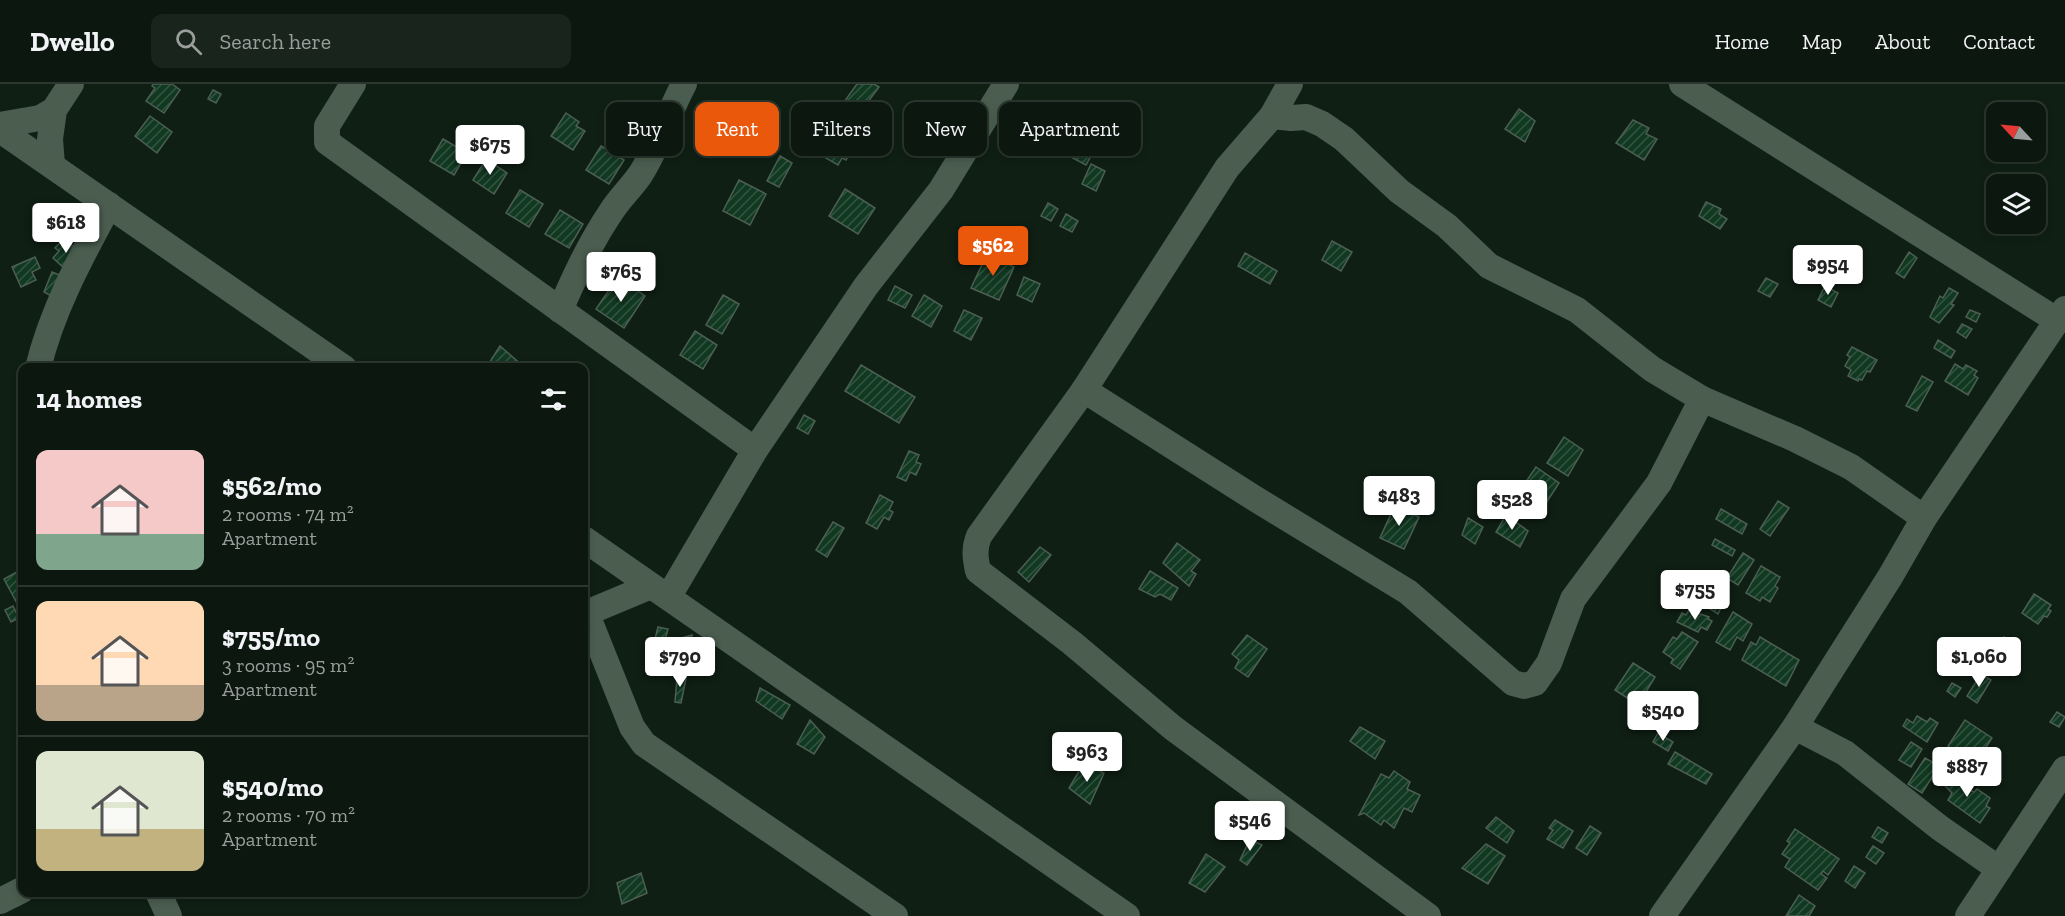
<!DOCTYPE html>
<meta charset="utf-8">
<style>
:root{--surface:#0b170f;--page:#19241d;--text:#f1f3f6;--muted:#9a9f9e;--line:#2b362f;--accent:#ea580c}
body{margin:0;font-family:"Zilla Slab",serif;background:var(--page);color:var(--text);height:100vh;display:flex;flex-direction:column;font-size:22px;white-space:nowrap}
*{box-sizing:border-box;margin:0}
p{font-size:20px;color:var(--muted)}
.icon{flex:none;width:33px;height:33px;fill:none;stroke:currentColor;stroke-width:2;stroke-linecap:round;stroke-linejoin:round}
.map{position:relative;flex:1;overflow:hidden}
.side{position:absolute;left:18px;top:279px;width:570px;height:534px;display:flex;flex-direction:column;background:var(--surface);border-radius:12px;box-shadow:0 3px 9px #0003,0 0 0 2px var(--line)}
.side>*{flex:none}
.top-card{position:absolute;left:606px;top:18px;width:570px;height:54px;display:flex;gap:12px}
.needle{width:39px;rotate:296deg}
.controls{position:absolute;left:1986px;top:18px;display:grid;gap:12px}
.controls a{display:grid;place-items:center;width:60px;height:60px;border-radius:12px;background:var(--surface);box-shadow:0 3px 9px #0003,0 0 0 2px var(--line);font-size:30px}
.price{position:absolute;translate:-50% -51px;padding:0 14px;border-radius:6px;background:#fff;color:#222;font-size:20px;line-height:39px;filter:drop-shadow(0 2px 3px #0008)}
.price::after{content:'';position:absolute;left:50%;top:36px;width:18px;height:14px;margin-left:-9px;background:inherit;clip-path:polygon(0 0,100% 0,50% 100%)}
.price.on{background:var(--accent);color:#fff}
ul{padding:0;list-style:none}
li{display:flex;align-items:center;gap:18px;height:150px;padding:0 18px}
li+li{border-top:2px solid var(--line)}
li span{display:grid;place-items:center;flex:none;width:168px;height:120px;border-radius:12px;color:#555}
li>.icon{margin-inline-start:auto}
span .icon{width:72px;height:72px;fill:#fffc;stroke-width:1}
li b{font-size:26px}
h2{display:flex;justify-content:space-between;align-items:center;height:72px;padding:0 18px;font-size:26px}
.chip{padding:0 21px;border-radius:12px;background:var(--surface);box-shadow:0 3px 9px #0003,0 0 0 2px var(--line);font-size:21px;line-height:54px}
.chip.on{background:var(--accent);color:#fff}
header{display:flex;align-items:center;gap:36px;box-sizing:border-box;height:84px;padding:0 30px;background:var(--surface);border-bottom:2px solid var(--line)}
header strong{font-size:28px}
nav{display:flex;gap:33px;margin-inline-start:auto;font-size:21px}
.search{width:420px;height:54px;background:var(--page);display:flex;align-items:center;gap:15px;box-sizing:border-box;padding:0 21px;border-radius:12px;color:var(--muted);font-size:22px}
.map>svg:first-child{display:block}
</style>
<header>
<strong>Dwello</strong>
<div class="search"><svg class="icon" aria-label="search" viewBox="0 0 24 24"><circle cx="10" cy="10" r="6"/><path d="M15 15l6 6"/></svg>Search here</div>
<nav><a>Home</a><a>Map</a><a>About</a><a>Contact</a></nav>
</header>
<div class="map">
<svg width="2065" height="832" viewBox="0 0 2065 832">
<defs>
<pattern id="building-hatch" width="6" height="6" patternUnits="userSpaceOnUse" patternTransform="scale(1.5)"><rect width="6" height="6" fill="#113821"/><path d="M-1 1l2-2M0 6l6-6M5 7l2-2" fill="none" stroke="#335541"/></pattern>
</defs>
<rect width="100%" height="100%" fill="#0f1f14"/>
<g fill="url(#building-hatch)" stroke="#4c5f52" stroke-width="1.5">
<polygon points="153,0 172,0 180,6 164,29 146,17 155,4 152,2"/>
<polygon points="857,0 874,0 879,3 859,30 844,18"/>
<polygon points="213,6 221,10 216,19 208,15"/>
<polygon points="1519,25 1535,37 1525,58 1505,45"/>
<polygon points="566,29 579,38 576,42 585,47 573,66 551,52"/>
<polygon points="150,32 172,48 157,69 135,52"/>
<polygon points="1633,36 1649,44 1646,50 1657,55 1644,76 1616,59"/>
<polygon points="1077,47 1098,59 1086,81 1065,70"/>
<polygon points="828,48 854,62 846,76 842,74 838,81 817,69"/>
<polygon points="443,55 467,69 454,91 430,77"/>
<polygon points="601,62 624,76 609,100 586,86"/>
<polygon points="780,72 792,79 779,103 767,97"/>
<polygon points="486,75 507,89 494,110 473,96"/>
<polygon points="1091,80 1105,87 1096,107 1082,100"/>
<polygon points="739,96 766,110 750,141 723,127"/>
<polygon points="845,105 875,124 858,150 829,132"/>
<polygon points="520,106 543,120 529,143 506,129"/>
<polygon points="1706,118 1721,125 1719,130 1727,135 1720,145 1699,132"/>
<polygon points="1048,119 1058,125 1051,137 1041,132"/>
<polygon points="560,126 583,140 569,164 545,150"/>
<polygon points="1066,130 1078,137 1072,148 1060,142"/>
<polygon points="64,154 79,168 66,186 53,174 59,167 55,164"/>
<polygon points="1332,157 1352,168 1341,187 1322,176"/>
<polygon points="1909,168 1917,174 1904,194 1896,189"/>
<polygon points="1245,169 1277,187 1270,200 1238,182"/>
<polygon points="987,170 1014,183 999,216 971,204"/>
<polygon points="35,173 40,184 32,188 36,196 21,203 12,183"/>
<polygon points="52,188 69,195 60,217 44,208"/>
<polygon points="618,193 645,212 624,244 596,225"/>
<polygon points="1024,193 1040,200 1032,218 1017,211"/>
<polygon points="1766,194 1778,200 1770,213 1758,207"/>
<polygon points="895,202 912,211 905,224 888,216"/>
<polygon points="1825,202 1838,209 1831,223 1818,216"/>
<polygon points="1949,204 1958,209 1951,220 1954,221 1939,239 1930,233 1940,212 1943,214"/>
<polygon points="723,211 739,220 722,250 706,241"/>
<polygon points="924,211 942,222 931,243 912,232"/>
<polygon points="964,226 982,234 971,256 954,247"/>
<polygon points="1970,226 1980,230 1976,238 1966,233"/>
<polygon points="1962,240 1972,245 1966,254 1957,248"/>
<polygon points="695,247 717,261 703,285 680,271"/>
<polygon points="1938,256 1955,267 1951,274 1934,264"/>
<polygon points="500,262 523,282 522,284 486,284"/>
<polygon points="1852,263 1877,276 1870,288 1867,287 1862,296 1859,295 1858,297 1848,292 1851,286 1845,282 1850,273 1847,271"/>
<polygon points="1955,280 1963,285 1966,281 1977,287 1974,291 1978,294 1968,311 1945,297"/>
<polygon points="861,281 915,313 899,339 845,307"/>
<polygon points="1922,292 1933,298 1917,327 1906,322"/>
<polygon points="804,331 815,337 808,350 797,344"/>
<polygon points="1564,353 1583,366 1568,392 1547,379"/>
<polygon points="909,367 919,371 916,378 921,380 916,391 910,388 906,397 897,393"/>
<polygon points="1536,383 1559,399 1543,424 1519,408"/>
<polygon points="880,411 893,418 889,426 893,428 889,436 884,433 877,445 866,439"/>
<polygon points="1778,417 1789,424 1770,452 1760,445"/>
<polygon points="1395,421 1419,433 1404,465 1380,454"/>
<polygon points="1721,425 1747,440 1742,450 1716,435"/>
<polygon points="1506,431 1528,447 1520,463 1496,448"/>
<polygon points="1468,434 1483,443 1475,460 1462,451"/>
<polygon points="833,438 844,444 827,473 816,466"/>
<polygon points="1715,455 1735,466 1732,472 1712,461"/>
<polygon points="1177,459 1200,476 1191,487 1196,490 1189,502 1163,479"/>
<polygon points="1040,463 1051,471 1029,498 1018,488"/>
<polygon points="1743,469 1754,476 1738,501 1727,494"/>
<polygon points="1761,482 1780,493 1775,502 1778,504 1770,518 1762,513 1760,517 1746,509"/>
<polygon points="22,485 22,521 19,523 4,495"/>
<polygon points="1150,487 1178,504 1171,516 1160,510 1155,513 1139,505"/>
<polygon points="1700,500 1721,511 1717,519 1722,522 1718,530 1702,520 1706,513 1696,508"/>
<polygon points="2034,510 2051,521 2048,525 2051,527 2047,533 2044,532 2038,540 2022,529"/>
<polygon points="13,522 19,534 11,538 5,526"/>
<polygon points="1689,526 1709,533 1708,535 1712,537 1707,546 1701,543 1698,548 1677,538 1682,529 1686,531"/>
<polygon points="1733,528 1752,540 1743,557 1737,553 1730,566 1716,558"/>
<polygon points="658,543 668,545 664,560 654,559"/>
<polygon points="1682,548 1698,558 1680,585 1671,579 1673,575 1663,568 1673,553 1677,555"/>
<polygon points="692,551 689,584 675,584 677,555"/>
<polygon points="1247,551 1267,565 1248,593 1235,584 1239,576 1232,570"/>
<polygon points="1760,553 1799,576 1786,602 1742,576 1751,558 1756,561"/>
<polygon points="2004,553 2015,560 2002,580 1991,574"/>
<polygon points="1984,556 1992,560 1983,574 1972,567 1978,559 1981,561"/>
<polygon points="1633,579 1655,593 1638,621 1615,606"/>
<polygon points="687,590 681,619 675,618 677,593"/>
<polygon points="1981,590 1991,596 1977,619 1967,612"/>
<polygon points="1952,599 1961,604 1955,613 1947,607"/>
<polygon points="760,604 790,621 782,635 756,617"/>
<polygon points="2057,628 2065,633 2059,643 2050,638"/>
<polygon points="1917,632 1927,638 1930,634 1938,639 1927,658 1903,642 1907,635 1913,639"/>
<polygon points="810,636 825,653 814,670 797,660"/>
<polygon points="1965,636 1992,654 1975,680 1948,662"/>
<polygon points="1360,643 1385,657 1375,675 1350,657"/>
<polygon points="1658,649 1673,658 1668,667 1653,658"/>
<polygon points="1911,658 1922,665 1911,683 1899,676"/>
<polygon points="1675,668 1712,690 1706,700 1668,680"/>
<polygon points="1925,674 1939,682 1922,709 1908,700"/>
<polygon points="1084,679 1104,689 1090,720 1069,704"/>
<polygon points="1394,687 1410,698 1407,705 1420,711 1412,728 1404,724 1394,744 1384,736 1381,741 1364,729 1359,731 1381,690 1389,694"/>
<polygon points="1950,689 1970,702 1968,705 1974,708 1977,705 1990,714 1986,722 1990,724 1980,739 1948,716 1952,709 1943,700"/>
<polygon points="1496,733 1514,747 1507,759 1486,744"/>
<polygon points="1555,736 1573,747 1563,764 1547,755 1553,746 1549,744"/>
<polygon points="1590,742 1601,749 1587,771 1576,764"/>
<polygon points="1878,743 1888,749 1882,759 1872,753"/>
<polygon points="1795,745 1839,775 1828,791 1823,787 1821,790 1827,794 1818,806 1785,783 1790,775 1782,770 1790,759 1787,757"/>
<polygon points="1250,755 1262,761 1247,781 1240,776"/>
<polygon points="1486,760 1505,772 1488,800 1462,784"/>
<polygon points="1873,762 1884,769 1876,780 1866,773"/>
<polygon points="1206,770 1225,783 1205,808 1189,799"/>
<polygon points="1854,782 1865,789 1855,804 1845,797"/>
<polygon points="641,789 647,809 622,820 617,799"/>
<polygon points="1799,811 1815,822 1809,832 1786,832"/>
</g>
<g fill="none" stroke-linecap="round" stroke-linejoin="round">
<g stroke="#4a5d4f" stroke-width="26">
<polyline points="353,0 327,42 327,58 755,366"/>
<path d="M1290 0 1272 32 1227 84 1084 306 979 452C974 464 975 473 978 487L1072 559 1173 644 1428 832"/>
<polyline points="1682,0 2058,237"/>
<polyline points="1272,32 1291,34 1306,33 1322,40 1344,55 1399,107 1447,142 1489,182 1577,226 1652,285 1702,315 1795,355 1851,383 1924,434"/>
<polyline points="0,41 40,34 54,26"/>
<polyline points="0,46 344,284"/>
<polyline points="52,81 50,55 54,26 71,0"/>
<path d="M560 226C575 192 590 159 611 128 619 115 631 104 640 91 658 63 668 30 684 0"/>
<path d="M38 284C52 226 81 173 109 121"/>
<polyline points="1084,306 1254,414 1408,508 1513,599 1524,602 1535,599 1549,579 1573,515 1659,399 1702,315"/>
<polyline points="584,455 1127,832"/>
<polyline points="669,512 755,366 866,202 941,106 1006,0"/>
<polyline points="586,528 632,643 644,660 895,832"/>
<polyline points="584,530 651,502"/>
<polyline points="1795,643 1845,669 1940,744 1999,785"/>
<polyline points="158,808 169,832"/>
<polyline points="0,817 22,806"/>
<polyline points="1662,832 1795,643 1890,493 1924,434 2065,225"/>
<polyline points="1968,832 2065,685"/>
</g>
</g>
</svg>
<div class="controls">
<a><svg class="needle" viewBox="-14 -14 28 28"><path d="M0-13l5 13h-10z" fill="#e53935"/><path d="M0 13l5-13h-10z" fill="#9a9f9e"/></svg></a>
<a><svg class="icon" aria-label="layers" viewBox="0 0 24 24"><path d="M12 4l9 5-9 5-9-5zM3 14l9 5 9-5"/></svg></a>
</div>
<b class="price" style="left:490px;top:92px">$675</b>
<b class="price" style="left:66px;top:170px">$618</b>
<b class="price on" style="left:993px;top:193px">$562</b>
<b class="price" style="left:1828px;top:212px">$954</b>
<b class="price" style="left:621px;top:219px">$765</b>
<b class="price" style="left:1399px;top:443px">$483</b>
<b class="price" style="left:1512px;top:447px">$528</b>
<b class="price" style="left:1695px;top:537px">$755</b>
<b class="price" style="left:680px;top:604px">$790</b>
<b class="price" style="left:1979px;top:604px">$1,060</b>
<b class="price" style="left:1663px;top:658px">$540</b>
<b class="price" style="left:1087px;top:699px">$963</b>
<b class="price" style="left:1967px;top:714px">$887</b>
<b class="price" style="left:1250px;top:768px">$546</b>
<div class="top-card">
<a class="chip">Buy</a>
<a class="chip on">Rent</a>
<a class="chip">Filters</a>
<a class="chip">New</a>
<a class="chip">Apartment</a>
</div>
<section class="side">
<h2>14 homes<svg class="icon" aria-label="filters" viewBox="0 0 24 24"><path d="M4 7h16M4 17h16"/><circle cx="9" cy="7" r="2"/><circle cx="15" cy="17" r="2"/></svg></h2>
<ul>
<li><span style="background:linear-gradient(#f6c9c9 70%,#7fa58c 0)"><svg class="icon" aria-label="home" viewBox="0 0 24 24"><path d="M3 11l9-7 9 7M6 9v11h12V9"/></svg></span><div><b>$562/mo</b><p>2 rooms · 74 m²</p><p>Apartment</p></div></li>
<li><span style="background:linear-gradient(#ffd9b3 70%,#b9a48a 0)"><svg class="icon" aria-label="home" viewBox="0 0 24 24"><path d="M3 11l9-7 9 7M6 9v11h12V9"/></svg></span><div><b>$755/mo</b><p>3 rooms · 95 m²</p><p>Apartment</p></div></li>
<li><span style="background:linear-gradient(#dfe7d0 65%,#c2b280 0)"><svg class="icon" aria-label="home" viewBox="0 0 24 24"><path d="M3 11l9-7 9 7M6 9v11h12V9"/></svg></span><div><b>$540/mo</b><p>2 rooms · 70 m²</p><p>Apartment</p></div></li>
</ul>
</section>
</div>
